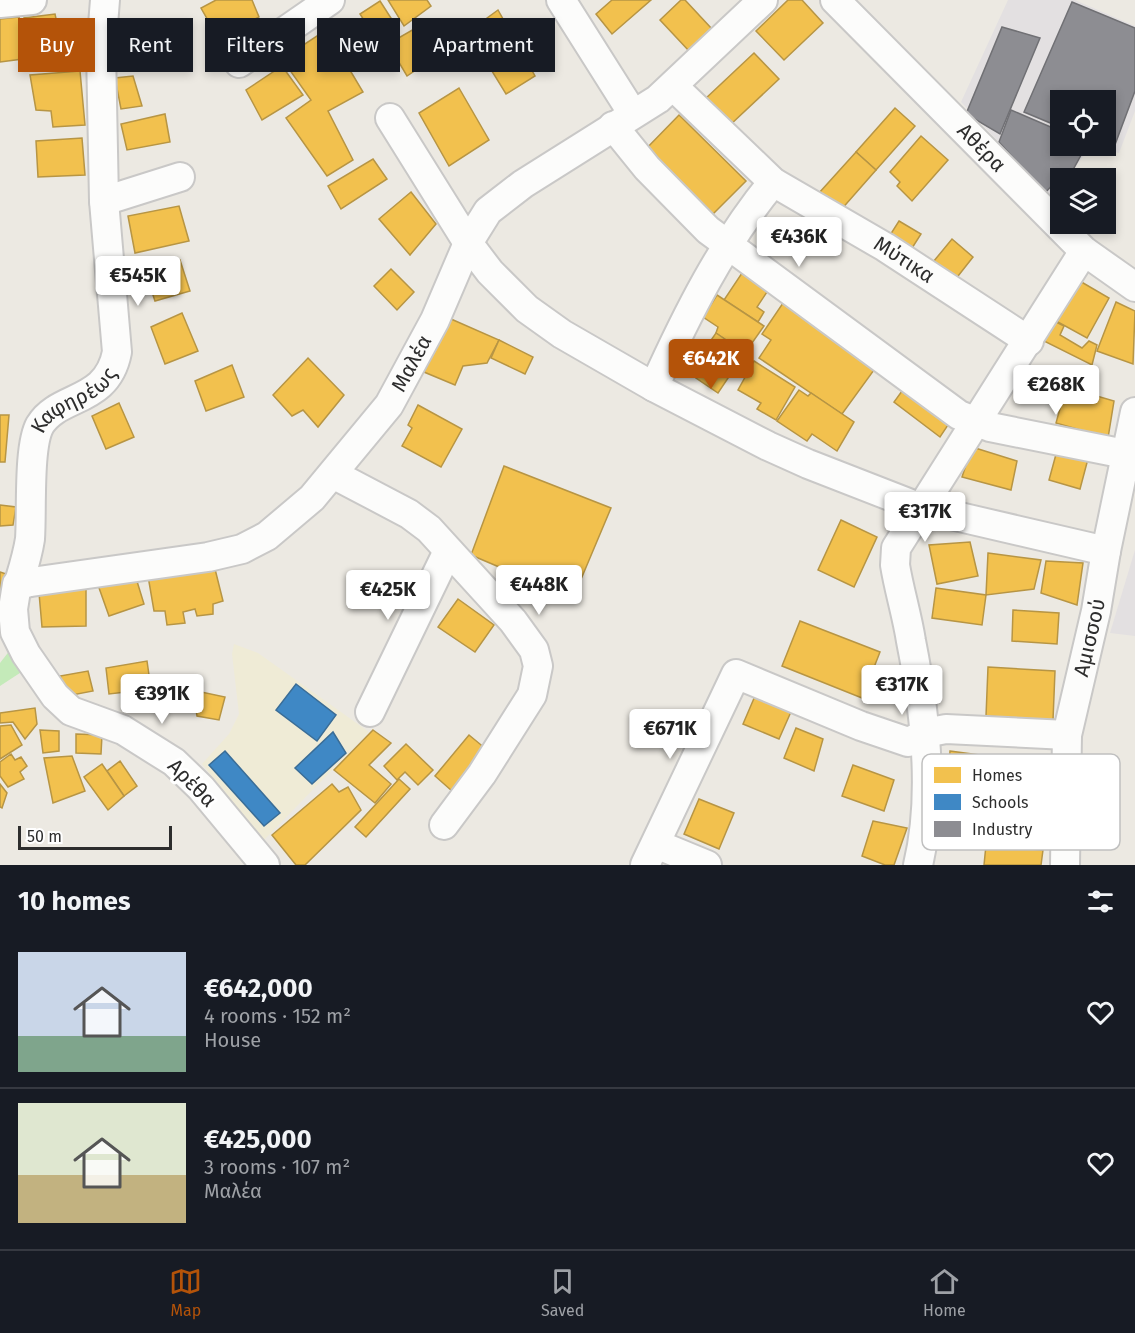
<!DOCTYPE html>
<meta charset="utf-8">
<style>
:root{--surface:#171b24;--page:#242831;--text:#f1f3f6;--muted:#9ea1a6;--line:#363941;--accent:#b45309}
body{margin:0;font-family:"Fira Sans",sans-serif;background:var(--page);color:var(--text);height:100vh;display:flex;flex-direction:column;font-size:22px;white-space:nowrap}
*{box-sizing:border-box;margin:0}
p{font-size:20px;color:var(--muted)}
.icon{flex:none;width:33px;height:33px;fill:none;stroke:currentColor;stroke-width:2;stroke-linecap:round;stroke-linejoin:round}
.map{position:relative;height:865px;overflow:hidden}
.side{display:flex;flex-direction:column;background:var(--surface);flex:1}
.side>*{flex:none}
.top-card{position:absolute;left:18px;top:18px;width:600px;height:54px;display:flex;gap:12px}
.tools{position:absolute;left:1050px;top:90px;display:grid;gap:12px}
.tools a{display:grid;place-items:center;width:66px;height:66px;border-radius:0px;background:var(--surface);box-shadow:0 3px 9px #0003;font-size:30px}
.scale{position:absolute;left:18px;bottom:15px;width:154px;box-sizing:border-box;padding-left:6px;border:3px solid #2d2d2d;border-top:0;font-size:16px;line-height:21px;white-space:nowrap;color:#2d2d2d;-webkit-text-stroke:4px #fff;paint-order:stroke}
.price{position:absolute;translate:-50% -51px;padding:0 14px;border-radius:6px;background:#fff;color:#222;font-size:20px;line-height:39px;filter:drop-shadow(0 2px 3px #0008)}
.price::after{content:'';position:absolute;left:50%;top:36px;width:18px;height:14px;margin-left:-9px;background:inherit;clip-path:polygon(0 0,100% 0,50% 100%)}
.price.on{background:var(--accent);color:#fff}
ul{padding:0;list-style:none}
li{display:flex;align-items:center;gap:18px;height:150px;padding:0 18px}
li+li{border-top:2px solid var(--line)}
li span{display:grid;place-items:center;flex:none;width:168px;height:120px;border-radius:0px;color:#555}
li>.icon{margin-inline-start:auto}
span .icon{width:72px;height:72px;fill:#fffc;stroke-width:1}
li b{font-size:26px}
h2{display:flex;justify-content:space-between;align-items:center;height:72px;padding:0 18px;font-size:26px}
.tag{padding:0 21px;border-radius:0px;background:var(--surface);box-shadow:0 3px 9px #0003;font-size:21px;line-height:54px}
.tag.on{background:var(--accent);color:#fff}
.dock{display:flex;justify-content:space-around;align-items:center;height:84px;border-top:2px solid var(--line);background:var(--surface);font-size:16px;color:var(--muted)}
.dock a{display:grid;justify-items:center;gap:3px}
.dock .on{color:var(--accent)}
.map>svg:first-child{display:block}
</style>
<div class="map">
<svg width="1135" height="865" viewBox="0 0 1135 865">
<rect width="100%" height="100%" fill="#ece9e2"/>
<g fill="#e3e0e1" fill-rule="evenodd">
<path d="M1008 0H1075L1135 26V111L1119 153 1091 146 1067 178H1060V188L1052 199 961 102ZM1060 100H1106V146H1060Z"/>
<polygon points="1135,550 1135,636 1110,633"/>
</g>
<polygon fill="#efebd6" points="234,644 258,653 369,732 264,840 202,764 229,734 239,714 232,654"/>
<polygon fill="#c4eab9" points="14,645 26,669 0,686 0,663"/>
<g fill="#f2c14e" stroke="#b79544" stroke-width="1.5">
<polygon points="216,0 252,0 259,17 218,38 201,8"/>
<polygon points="388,0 427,0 431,6 404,26"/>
<polygon points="612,0 651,0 612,34 596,14"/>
<polygon points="681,0 685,0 712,29 689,51 660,20"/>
<polygon points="788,0 802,0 823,23 784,60 756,31"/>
<polygon points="380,1 398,29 377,41 360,14"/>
<polygon points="498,10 535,76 506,94 468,32"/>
<polygon points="55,14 60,37 28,41 24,18"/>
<polygon points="19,17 30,58 0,62 0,19"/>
<polygon points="421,25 441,53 407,76 388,44"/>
<polygon points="326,30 363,92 328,111 353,160 327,176 286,118 311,100 282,59"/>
<polygon points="754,53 779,79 729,126 704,100"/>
<polygon points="282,66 303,95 262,120 246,90"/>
<polygon points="80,71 85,125 53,127 51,111 36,110 30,75"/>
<polygon points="133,76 142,106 121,109 115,78"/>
<polygon points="459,88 489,140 449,166 419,113"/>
<polygon points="895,108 915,126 876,170 856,152"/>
<polygon points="165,114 170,142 127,150 121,124"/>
<polygon points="679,115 746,181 710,217 643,152"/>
<polygon points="921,136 948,160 912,201 897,186 900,182 890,172"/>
<polygon points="82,138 85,175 38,177 36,141"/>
<polygon points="856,152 876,170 840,211 819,193"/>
<polygon points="373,159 387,179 341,209 328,186"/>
<polygon points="411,192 436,224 410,255 379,219"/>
<polygon points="179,206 189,241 135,253 128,216"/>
<polygon points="899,221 921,234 907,256 885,243"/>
<polygon points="952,239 973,257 951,285 929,267"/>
<polygon points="180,260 190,291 155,301 145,271"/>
<polygon points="391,269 414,292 397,310 374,286"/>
<polygon points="742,273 767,292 757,307 764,312 758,322 724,300"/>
<polygon points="1078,280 1109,298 1087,338 1056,321"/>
<polygon points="717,295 764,326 745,353 716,333 718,327 703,317"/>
<polygon points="1116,302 1135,311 1133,364 1097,351"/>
<polygon points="783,303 874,370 842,414 759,358 771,340 762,334"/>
<polygon points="182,313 198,351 165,364 151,327"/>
<polygon points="451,319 499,340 487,363 463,366 455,385 424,372"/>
<polygon points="1054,321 1064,326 1060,335 1082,348 1089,341 1097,345 1092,365 1042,340"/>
<polygon points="716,333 745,353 718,393 696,378 703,368 692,360 700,348 711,355 714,350 707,346"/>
<polygon points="499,340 533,357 525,374 491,358"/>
<polygon points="308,358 344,395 318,427 303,410 292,416 273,395"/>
<polygon points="754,361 795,387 776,420 757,409 761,403 738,390"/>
<polygon points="232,365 244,397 206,411 195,381"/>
<polygon points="1066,387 1114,401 1108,438 1056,423"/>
<polygon points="799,390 808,396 811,393 854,422 837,451 812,434 807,441 777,421"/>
<polygon points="902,391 948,425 940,437 894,402"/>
<polygon points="119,403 134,437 106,449 92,416"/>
<polygon points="418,405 462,429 441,467 402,446 412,428 408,425"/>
<polygon points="0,415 9,415 5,462 0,462"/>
<polygon points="972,447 1017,461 1011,490 962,477"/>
<polygon points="1058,447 1089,455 1080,489 1049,480"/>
<polygon points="504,466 611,508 571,603 551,591 547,601 515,586 518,575 471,555"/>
<polygon points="0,505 16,507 13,525 0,526"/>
<polygon points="841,520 877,537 854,587 818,570"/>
<polygon points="970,542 978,576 937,584 929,545"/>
<polygon points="988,553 1041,560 1034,589 986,595"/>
<polygon points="1046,561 1083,563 1077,605 1041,593"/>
<polygon points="214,565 223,601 213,604 213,614 197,616 195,609 183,612 185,623 167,625 165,611 154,611 148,576"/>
<polygon points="0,572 9,575 0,601"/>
<polygon points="136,578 144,604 109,616 98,585"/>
<polygon points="86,588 86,626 42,627 39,593"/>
<polygon points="936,588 986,595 982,625 932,618"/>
<polygon points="458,599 494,625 475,652 438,627"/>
<polygon points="1013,610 1059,613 1057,644 1012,641"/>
<polygon points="800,621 880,652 862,698 782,666"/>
<polygon points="147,661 151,689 109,694 106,668"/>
<polygon points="988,667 1055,671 1053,720 986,716"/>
<polygon points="88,671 93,691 67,696 60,676"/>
<polygon points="173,686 225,697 219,720 197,716 196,710 172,707"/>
<polygon points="758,689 794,705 779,739 743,724"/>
<polygon points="35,708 37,724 25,739 13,722 0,723 0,713"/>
<polygon points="11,725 22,745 0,759 0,726"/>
<polygon points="796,728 823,739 814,771 784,758"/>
<polygon points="40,730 59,731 59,751 43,753"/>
<polygon points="373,730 391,743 369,765 391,784 375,803 334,770"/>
<polygon points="76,734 102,735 101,754 76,753"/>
<polygon points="469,735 486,749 452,791 435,776"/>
<polygon points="406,744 433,770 418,785 405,772 397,780 384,766"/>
<polygon points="950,751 994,757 989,793 948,790"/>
<polygon points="11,754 15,760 21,757 27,766 20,772 24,779 8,787 0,776 0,762"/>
<polygon points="72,756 85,791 53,803 44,758"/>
<polygon points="120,761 137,786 124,796 107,771"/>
<polygon points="102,764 124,796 108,810 84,777"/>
<polygon points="853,765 894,780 884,811 842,796"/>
<polygon points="399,779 410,789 366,837 355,827"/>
<polygon points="0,784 7,793 2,808 0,807"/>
<polygon points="332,784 339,792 348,787 361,810 305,865 296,865 272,835"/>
<polygon points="699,799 734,813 719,849 684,834"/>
<polygon points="873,821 907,828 894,865 885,865 862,856"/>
<polygon points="986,845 1043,850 1041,865 984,865"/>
</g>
<g fill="#3f88c5" stroke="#3a6d97" stroke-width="1.5">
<polygon points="296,684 336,715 317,741 276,710"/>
<polygon points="333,732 346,753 312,784 295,768"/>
<polygon points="225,751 280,813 264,826 209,765"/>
</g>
<g fill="#8d8d92" stroke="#707074" stroke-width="1.5">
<polygon points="1072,2 1135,28 1135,91 1113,150 1103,146 1106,146 1106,100 1060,100 1060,127 1024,112"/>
<polygon points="1002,27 1040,38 1000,134 966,114"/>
<polygon points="1011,110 1060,131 1060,146 1086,146 1069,177 1059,178 1045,193 999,142"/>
</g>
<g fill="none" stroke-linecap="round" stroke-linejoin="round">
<g stroke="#c9c8c7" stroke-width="32">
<g id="minor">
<polyline points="561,0 633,114"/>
<path id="s1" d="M835 0 1084 251 1135 287"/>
<polyline points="0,3 32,0"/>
<polyline points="239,63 330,0"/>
<path id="s2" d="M673 86 773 182 885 247 1029 341"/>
<polyline points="390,118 468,243 490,272 527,309 562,334 654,387 768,446 808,464 921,508 1106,551"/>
<polyline points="613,126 647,168 708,230 959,415 990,427 1125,454"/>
<polyline points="104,201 180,177"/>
<path d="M654 387C687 314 722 244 773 182"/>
<polyline points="333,474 409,514 429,529 513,621 534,650 538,666 532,695 482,774 444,825"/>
<path id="s3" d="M26 583 20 579C24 566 28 552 30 539 32 512 28 446 40 425 59 394 107 404 117 352L104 201 101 50 105 0"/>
<polyline points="370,712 448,551"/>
<polyline points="656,844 707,865"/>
<path id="s4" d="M265 865 201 788 174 762 123 730 71 711 55 696 26 654 15 632 13 609 17 584 208 557 242 549 267 536 312 498 389 405 435 320 468 243 488 211 523 184 658 99 763 0"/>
<polyline points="645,865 736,674 861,726 908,742 930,732 946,729 1067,735"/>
<path d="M918 865C935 795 925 711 911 641 907 615 899 590 895 565L896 548 1084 251"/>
<path id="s5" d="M1065 865 1067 735 1096 611 1106 551 1135 412"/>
</g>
</g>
<use href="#minor" stroke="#fcfcfb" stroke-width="28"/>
</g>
<g text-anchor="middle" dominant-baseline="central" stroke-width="6" stroke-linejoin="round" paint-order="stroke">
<g font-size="21" fill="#2d2d2d" stroke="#fff">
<text stroke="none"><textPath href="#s1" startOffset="208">Αθέρα</textPath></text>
<text stroke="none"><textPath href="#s2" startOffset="291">Μύτικα</textPath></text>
<text stroke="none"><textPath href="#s4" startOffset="882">Μαλέα</textPath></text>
<text stroke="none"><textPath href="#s3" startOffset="206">Καφηρέως</textPath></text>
<text stroke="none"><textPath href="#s5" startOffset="230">Αμισσού</textPath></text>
<text transform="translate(192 783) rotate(45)">Αρέθα</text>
</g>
</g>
<rect x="922" y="754" width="198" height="96" rx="9" fill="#fff" stroke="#c0c0c0" stroke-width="1.5"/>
<rect x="934" y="767" width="27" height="16" fill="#f2c14e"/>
<rect x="934" y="794" width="27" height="16" fill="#3f88c5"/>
<rect x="934" y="821" width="27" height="16" fill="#8d8d92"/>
<g font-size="16" fill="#2d2d2d">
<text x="972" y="781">Homes</text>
<text x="972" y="808">Schools</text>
<text x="972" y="835">Industry</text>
</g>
</svg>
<div class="tools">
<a><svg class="icon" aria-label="locate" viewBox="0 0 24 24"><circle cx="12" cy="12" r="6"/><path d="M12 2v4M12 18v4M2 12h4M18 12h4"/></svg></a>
<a><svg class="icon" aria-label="layers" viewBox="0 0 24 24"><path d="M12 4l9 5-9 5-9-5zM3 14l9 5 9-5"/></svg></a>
</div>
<div class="scale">50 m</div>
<b class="price" style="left:799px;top:268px">€436K</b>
<b class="price" style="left:138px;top:307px">€545K</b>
<b class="price on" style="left:711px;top:390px">€642K</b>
<b class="price" style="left:1056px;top:416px">€268K</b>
<b class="price" style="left:925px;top:543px">€317K</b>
<b class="price" style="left:539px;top:616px">€448K</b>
<b class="price" style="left:388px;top:621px">€425K</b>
<b class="price" style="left:902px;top:716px">€317K</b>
<b class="price" style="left:162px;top:725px">€391K</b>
<b class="price" style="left:670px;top:760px">€671K</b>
<div class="top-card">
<a class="tag on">Buy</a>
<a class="tag">Rent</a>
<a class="tag">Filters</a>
<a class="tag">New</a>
<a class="tag">Apartment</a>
</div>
</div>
<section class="side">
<h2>10 homes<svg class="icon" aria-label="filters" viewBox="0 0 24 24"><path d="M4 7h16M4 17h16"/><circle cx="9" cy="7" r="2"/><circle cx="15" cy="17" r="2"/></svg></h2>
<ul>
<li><span style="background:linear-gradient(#c9d6e8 70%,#7fa58c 0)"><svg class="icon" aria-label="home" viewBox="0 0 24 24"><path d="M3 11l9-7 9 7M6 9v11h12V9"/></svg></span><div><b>€642,000</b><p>4 rooms · 152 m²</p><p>House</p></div><svg class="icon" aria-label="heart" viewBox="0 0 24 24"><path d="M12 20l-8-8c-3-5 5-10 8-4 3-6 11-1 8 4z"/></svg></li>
<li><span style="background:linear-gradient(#dfe7d0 60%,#c2b280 0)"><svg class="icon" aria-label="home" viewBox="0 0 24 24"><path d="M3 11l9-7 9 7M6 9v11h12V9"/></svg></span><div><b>€425,000</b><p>3 rooms · 107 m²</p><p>Μαλέα</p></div><svg class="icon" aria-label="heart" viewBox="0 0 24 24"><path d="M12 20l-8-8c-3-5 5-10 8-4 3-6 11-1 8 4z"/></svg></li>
</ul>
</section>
<nav class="dock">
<a class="on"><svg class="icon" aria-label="map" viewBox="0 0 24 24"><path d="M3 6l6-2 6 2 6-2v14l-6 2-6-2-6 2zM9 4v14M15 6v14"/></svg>Map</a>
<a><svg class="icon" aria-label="saved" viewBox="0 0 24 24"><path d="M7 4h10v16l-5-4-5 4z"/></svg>Saved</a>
<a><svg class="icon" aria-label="home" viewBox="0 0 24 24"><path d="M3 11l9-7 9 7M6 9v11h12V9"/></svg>Home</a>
</nav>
